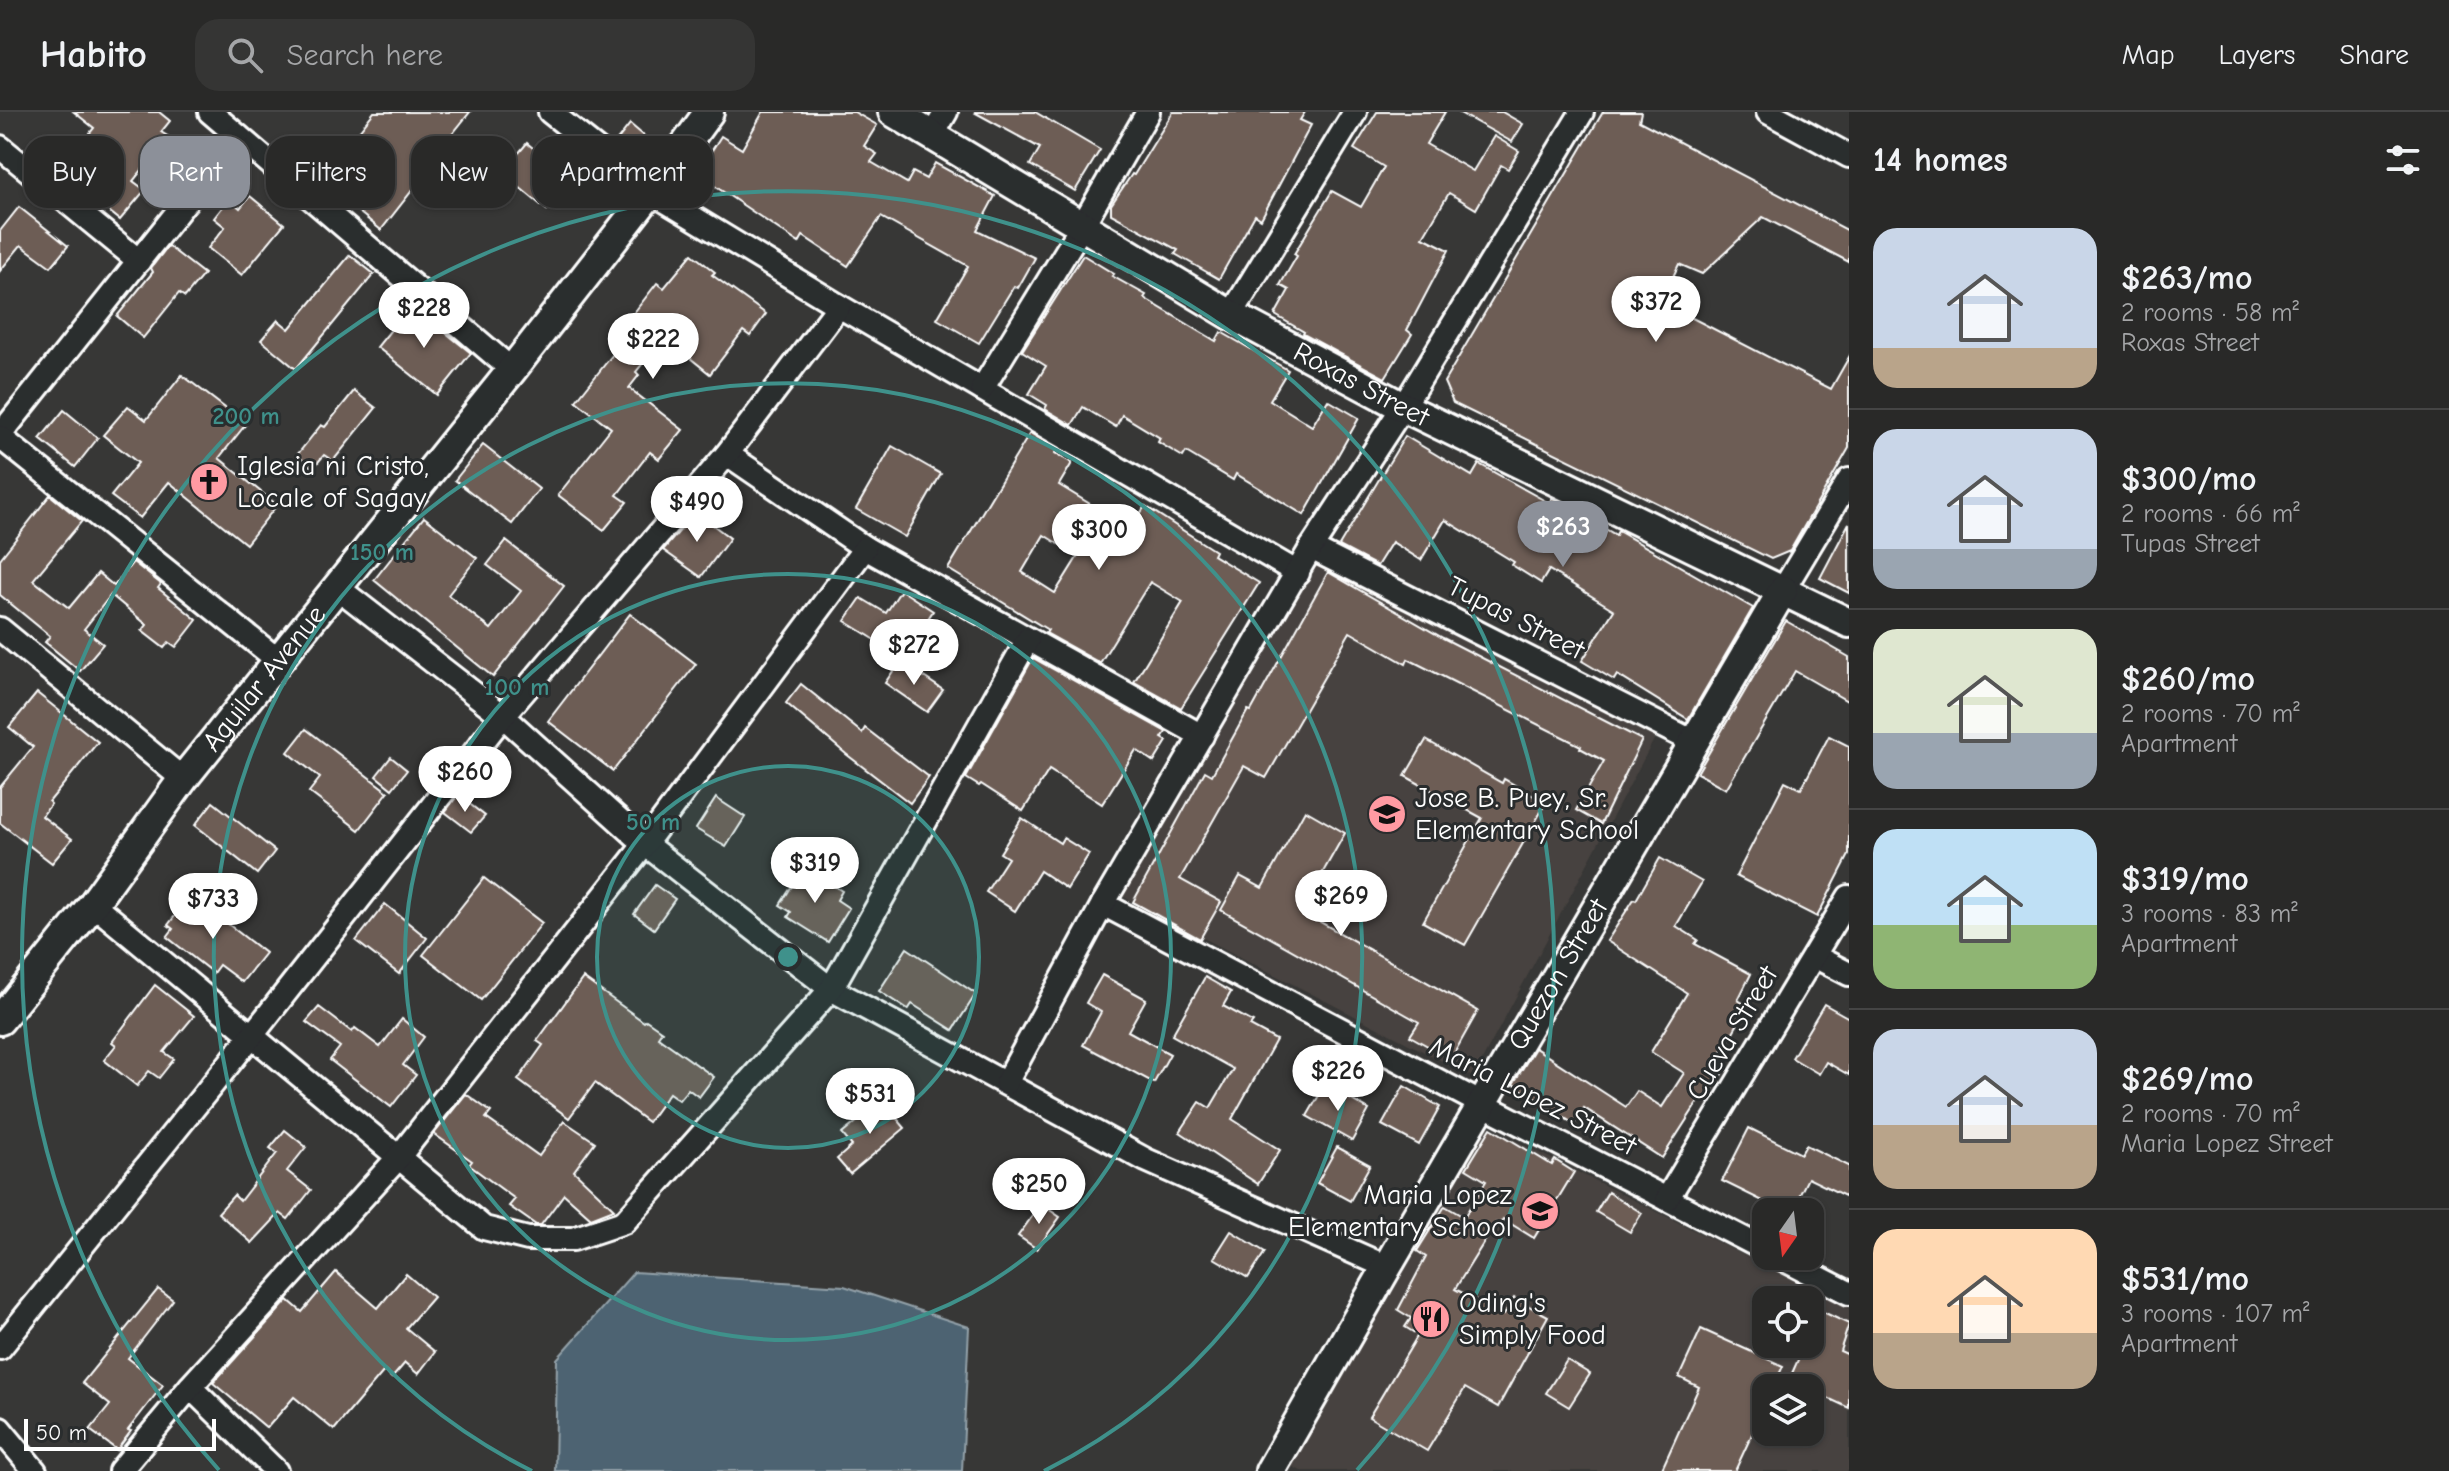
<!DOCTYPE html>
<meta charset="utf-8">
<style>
:root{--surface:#292928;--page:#353534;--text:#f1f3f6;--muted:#a5a6a8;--line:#454545;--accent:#8c9099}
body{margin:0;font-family:"Comic Neue",sans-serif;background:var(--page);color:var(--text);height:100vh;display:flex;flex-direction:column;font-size:30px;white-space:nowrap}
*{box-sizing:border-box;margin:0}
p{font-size:26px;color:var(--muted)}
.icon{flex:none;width:44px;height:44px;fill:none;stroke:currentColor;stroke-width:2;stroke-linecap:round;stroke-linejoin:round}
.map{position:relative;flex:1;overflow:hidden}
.sheet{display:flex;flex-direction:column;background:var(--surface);width:600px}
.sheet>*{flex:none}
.hud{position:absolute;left:24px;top:24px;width:760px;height:72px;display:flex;gap:16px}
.needle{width:52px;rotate:194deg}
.controls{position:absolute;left:1752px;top:1086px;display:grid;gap:16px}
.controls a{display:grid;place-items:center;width:72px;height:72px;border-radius:16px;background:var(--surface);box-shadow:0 2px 6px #0004,0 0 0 2px var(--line);font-size:40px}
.scale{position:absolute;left:24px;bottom:20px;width:192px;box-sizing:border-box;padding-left:8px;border:4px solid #fff;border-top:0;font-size:22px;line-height:28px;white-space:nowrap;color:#fff;-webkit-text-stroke:6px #2a2d2e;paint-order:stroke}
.price{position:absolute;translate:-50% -68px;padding:0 18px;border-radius:28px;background:#fff;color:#222;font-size:26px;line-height:52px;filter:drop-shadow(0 2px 4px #0008)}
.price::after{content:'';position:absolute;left:50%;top:48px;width:24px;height:18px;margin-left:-12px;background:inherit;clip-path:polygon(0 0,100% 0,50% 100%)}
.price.active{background:var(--accent);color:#fff}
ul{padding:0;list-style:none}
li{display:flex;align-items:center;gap:24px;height:200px;padding:0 24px}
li+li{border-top:2px solid var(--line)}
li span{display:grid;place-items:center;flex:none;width:224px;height:160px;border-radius:24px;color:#555}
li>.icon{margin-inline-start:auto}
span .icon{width:96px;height:96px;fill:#fffc;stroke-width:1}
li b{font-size:34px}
h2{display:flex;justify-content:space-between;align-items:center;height:96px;padding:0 24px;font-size:34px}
.tag{padding:0 28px;border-radius:24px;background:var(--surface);box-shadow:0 2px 6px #0004,0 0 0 2px var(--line);font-size:28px;line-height:72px}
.tag.active{background:var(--accent);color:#fff}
header{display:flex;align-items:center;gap:48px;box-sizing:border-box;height:112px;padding:0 40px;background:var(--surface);border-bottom:2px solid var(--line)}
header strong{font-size:38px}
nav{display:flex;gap:44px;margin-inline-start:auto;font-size:28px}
.search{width:560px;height:72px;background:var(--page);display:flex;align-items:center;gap:20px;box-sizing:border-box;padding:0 28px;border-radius:24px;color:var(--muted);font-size:30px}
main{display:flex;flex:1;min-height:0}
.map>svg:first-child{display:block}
</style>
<header>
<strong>Habito</strong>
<div class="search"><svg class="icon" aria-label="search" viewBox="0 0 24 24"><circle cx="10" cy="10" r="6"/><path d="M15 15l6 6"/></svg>Search here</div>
<nav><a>Map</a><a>Layers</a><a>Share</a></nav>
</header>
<main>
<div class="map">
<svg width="1849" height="1359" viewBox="0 0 1849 1359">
<rect width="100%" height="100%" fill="#373736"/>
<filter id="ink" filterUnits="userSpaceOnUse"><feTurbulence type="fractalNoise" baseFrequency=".0125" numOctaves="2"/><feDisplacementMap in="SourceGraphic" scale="16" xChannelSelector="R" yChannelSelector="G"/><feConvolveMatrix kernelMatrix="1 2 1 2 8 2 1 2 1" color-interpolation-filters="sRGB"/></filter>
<g filter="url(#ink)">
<g fill="#47423f" fill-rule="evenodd">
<polygon points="1313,447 1656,624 1473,965 1112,779"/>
<path d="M1478 1010 1849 1196V1359H1301L1279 1348ZM1766 1188H1810V1232H1766ZM1766 1276H1810V1320H1766Z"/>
</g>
<polygon fill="#4d6472" stroke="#94a2aa" stroke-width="2" points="634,1160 844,1174 969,1215 962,1359 555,1359 557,1247"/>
<g fill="#6d5d55" stroke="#fff" stroke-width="2" fill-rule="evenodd">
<polygon points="74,0 159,0 170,9 161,20 169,25 133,69 145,78 120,108 59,59 94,16"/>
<polygon points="374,0 470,0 446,30 471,49 459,66 436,48 381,118 348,91 372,62 356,50 364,39 351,29"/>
<polygon points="763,0 854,0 877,13 864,34 877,42 871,50 907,71 913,60 926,67 935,51 995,84 977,118 1035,146 1018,176 1014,174 979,231 937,207 968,154 881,105 848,154 803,124 799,131 697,62 721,24 742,37"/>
<polygon points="974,0 1035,0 1100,38 1075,79 1030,53 1040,36"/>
<polygon points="1173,0 1305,0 1300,8 1311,13 1261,107 1255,103 1219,167 1175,142 1178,138 1111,102 1111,93 1132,62 1134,63"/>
<polygon points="1377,0 1445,0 1426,32 1473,59 1494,24 1519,39 1508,57 1501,53 1476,97 1449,81 1423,125 1449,138 1407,218 1412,222 1385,266 1303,222 1304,220 1275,203 1289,178 1280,173 1297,144 1294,142 1332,79 1361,95 1384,55 1354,37"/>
<polygon points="1458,0 1502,0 1523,12 1512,30"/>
<polygon points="1603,0 1641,0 1639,9 1849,119 1849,150 1763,105 1702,162 1679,152 1661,190 1831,277 1849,245 1849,336 1790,439 1771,447 1453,291 1444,270"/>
<polygon points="630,12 649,28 634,46 615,31"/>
<polygon points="527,31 571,68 547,98 502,61"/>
<polygon points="250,84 284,112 242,163 208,136 225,115 214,106 229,87 240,96"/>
<polygon points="19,95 68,134 51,155 21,133 0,159 0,119"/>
<polygon points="168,134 204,162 185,185 179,181 143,226 117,204 153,160 151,156"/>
<polygon points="692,142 715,160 712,163 766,202 750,224 743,219 710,262 664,225 636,260 639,263 629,276 683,318 659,347 650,340 617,383 627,390 604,418 558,383 611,316 576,289 636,213 629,207 657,171 664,176"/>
<polygon points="350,143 374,162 296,257 261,228 278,208 289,217"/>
<polygon points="1083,143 1114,162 1112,164 1146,183 1144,186 1216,229 1221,220 1288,258 1270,288 1312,314 1328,288 1359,306 1304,403 1236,362 1233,368 1186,340 1183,345 1158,330 1160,326 1122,303 1116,315 1083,295 1072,313 1045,297 1047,293 1029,282 1046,254 1022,239"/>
<polygon points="411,193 471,241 437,283 377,235"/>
<polygon points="182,263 246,312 219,346 277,393 246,432 169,370 140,406 111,384 138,351 103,323 128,294 146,308"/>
<polygon points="354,279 376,296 333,349 324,343 313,356 297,343 321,313 325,315"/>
<polygon points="64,298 98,326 75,355 40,327"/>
<path d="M1030 321 1057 337 1055 341 1072 351 1059 373 1131 417 1145 394 1215 439 1213 443 1259 471 1181 596 1134 570 1183 490 1150 470 1100 551 1046 521 1048 518 948 457ZM1044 423 1078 444 1055 481 1022 460Z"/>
<polygon points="1405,324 1472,364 1479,352 1549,391 1552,386 1616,423 1618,419 1753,496 1688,607 1617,563 1614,568 1582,549 1614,498 1549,458 1541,471 1512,453 1514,450 1445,408 1421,448 1392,430 1377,454 1339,434"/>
<polygon points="483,333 539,377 512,412 455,368"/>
<polygon points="892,334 941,362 905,425 856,397"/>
<polygon points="50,383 82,409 33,468 69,496 98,461 114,474 133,450 161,472 158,476 197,508 176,535 169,530 164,536 142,519 147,513 111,483 84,517 103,532 80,559 45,530 50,524 0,483 0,447"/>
<polygon points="696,400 730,426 701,465 663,438"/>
<polygon points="424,405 477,446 448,483 491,517 521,479 487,453 506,429 564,474 493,565 374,468"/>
<polygon points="1849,411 1849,481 1820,466"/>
<polygon points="1328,460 1443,526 1642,628 1601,712 1576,698 1604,649 1580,636 1581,634 1408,547 1406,552 1350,520 1266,666 1244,654 1180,767 1221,790 1200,827 1133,790 1205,659 1212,663 1248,598 1251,599"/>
<polygon points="901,478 933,499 903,545 845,509 861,486 886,501"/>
<polygon points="630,502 696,552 613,659 548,609"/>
<polygon points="1786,509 1849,545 1849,590 1795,559 1726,677 1697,661"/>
<polygon points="1033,546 1166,620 1162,626 1167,629 1154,650 1136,638 1102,692 1049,658 1023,699 981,672 979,674 966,666"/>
<polygon points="900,549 943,578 927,600 885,571"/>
<polygon points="801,572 862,621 865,616 929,665 910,691 846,642 786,591"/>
<polygon points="37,581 98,630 49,690 51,692 42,704 72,727 52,751 0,711 0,675 33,635 9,615"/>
<polygon points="306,617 388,680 359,718 309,680 320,666 288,640"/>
<polygon points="1829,624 1849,634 1849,743 1817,805 1736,764 1785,669 1801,677"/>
<polygon points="1426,628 1502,671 1504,667 1546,691 1465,833 1423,810 1482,706 1405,664"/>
<polygon points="391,645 407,658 392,677 376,664"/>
<polygon points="458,683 485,704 471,720 445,700"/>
<polygon points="716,686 745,705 726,735 696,717"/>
<polygon points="213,690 275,739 257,762 195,713"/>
<polygon points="1305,698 1345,721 1301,799 1478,899 1451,947 1410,924 1419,910 1221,798 1240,764 1262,776"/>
<polygon points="1022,706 1060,731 1063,726 1089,742 1067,777 1040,759 1015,799 986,780 1008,746 1000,741"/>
<polygon points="1660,746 1702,770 1676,814 1698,828 1695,832 1751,862 1738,888 1748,894 1713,955 1722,962 1704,990 1700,987 1662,1046 1584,996 1574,1012 1513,972 1535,936 1626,995 1637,979 1662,995 1684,961 1651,940 1687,881 1607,829 1634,787 1636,788"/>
<polygon points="804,755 842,779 837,788 849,796 828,830 788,805 791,800 780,793"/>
<polygon points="484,766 542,811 481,888 423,843"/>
<polygon points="655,773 675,787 654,817 634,802"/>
<polygon points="191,783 265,841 242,870 219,853 213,861 167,825 173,817 168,813"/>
<polygon points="385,792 427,826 399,862 356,829"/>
<polygon points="907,836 976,882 953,918 912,892 908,898 879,879"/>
<polygon points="1102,863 1146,887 1128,919 1170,942 1154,971 1083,933 1101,900 1086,891"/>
<polygon points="1205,865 1231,880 1223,894 1253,910 1250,914 1276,928 1232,1007 1280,1038 1258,1072 1180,1020 1200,990 1210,996 1233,957 1172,923"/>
<polygon points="583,866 644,910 646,908 662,919 658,925 714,965 699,985 688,977 679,988 669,981 648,1010 595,971 569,1006 518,968 543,933 537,929"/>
<polygon points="155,873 194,904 164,940 174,947 159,966 149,959 137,974 104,948 116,933 112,930"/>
<polygon points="1824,892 1849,906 1849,963 1826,950 1819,962 1792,946"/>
<polygon points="319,895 352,920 355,916 380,935 402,907 424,925 403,953 416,963 391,995 330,948 340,935 306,910"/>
<polygon points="1325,973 1369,998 1352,1029 1307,1004"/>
<polygon points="1404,974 1440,995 1419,1033 1382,1013"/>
<polygon points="466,982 491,1000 486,1006 539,1044 564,1009 595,1030 574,1059 614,1097 591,1106 564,1082 541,1113 536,1113 509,1094 515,1087 469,1053 472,1049 434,1022"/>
<polygon points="882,989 905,1016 850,1062 837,1047 852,1034 842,1022"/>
<polygon points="1491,1016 1552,1053 1555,1048 1574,1060 1534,1126 1503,1107 1499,1113 1496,1111 1455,1177 1504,1203 1514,1186 1548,1204 1498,1295 1465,1276 1427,1339 1369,1305 1418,1223 1405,1215 1411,1206 1398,1198 1426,1145 1417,1139 1445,1094 1464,1105 1486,1069 1466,1057"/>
<polygon points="1749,1016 1801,1042 1806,1033 1849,1054 1849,1086 1808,1066 1791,1100 1785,1100 1722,1069"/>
<polygon points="285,1018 306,1035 287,1059 311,1078 288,1107 280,1101 252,1131 218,1101 234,1083 240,1089 277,1041 270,1036"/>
<polygon points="1337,1035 1370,1053 1350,1089 1317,1071"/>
<polygon points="1608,1080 1642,1101 1630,1120 1596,1100"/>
<polygon points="1041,1092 1060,1105 1037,1137 1018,1124"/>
<polygon points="1231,1119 1265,1140 1248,1166 1214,1146"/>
<polygon points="336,1160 378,1196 406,1162 433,1185 406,1216 435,1240 418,1262 405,1251 392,1266 384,1259 334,1318 294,1285 267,1316 213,1271 288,1188 302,1200"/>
<polygon points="158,1177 173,1188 128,1246 163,1273 128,1318 131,1319 117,1338 90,1318 110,1293 82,1271"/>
<polygon points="1821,1199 1849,1212 1840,1239 1849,1243 1849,1296 1789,1268 1805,1232 1810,1232 1810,1222"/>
<polygon points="1701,1217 1783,1254 1773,1276 1766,1276 1766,1292 1735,1359 1661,1359 1699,1275 1679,1265"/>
<polygon points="1567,1248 1590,1262 1569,1295 1546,1281"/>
</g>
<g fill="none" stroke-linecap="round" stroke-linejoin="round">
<g stroke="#fff" stroke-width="28">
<g id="minor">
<polyline points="210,0 512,258"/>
<polyline points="550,0 651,80 839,194 1298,461"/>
<polyline points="1768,0 1849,44"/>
<polyline points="932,24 946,0"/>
<polyline points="0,35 139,149"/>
<polyline points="1231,203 1355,0"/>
<polyline points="982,277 1082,114 1148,0"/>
<polyline points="0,323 238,24"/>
<polyline points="0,325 279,549"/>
<polyline points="727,342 865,436 1202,624"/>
<polyline points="1311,436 1694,630"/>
<polyline points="338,476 503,604 645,732 831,877 1146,1048 1387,1155"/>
<polyline points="1783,478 1849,368"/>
<polyline points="0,517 183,667"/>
<polyline points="93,792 484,1116 528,1127 573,1127 624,1110 831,877 1028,527"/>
<polyline points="1103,792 1484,993 1766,1138"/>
<polyline points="1814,844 1849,862"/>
<polyline points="1006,971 1103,792 1311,436 1403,295 1582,0"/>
<polyline points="1667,1087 1849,785"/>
<polyline points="1777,1144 1849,1181"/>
<polyline points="0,1236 253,922 503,604 727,342 839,194"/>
<polyline points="190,1275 276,1359"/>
<polyline points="0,1317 35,1359"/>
<polyline points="120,1359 190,1275 398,1046 645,732 865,436"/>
</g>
</g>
<g stroke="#fff" stroke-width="34">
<g id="tertiary">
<path id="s1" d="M893 0 1231 203 1403 295 1849 511"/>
<path id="s2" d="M0 908 93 792 183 667 512 258 651 80 709 0"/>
<path id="s3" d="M1270 1359 1387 1155 1783 478"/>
</g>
</g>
<use href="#minor" stroke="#2a2d2e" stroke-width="22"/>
<use href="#tertiary" stroke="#2a2d2e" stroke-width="28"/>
</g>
</g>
<circle cx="788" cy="845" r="191" fill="#3f918b" fill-opacity=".12"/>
<g fill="none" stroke="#3f918b" stroke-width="4">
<circle cx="788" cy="845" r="191"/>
<circle cx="788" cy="845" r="383"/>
<path d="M532 1359A574 574 0 1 1 1044 1359"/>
<path d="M219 1358A766 766 0 1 1 1357 1358"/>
</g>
<defs>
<g id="church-disc" transform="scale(2)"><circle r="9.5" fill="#ff9aa2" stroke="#2a2d2e"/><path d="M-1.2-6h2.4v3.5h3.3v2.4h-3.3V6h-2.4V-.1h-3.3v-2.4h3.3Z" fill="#111"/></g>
<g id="school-disc" transform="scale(2)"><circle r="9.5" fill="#ff9aa2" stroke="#2a2d2e"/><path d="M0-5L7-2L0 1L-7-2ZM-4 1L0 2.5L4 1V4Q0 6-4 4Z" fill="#111"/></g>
<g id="restaurant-disc" transform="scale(2)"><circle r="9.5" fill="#ff9aa2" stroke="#2a2d2e"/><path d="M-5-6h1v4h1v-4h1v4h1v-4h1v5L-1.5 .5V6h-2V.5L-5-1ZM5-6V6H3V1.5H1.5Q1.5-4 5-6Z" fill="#111"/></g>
</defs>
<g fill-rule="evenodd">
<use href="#church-disc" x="209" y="370"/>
<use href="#school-disc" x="1387" y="702"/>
<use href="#school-disc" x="1540" y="1099"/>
<use href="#restaurant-disc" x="1431" y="1207"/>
</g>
<g text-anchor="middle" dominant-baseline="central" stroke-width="6" stroke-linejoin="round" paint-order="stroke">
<g font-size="28" fill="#fff" stroke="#2a2d2e">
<text stroke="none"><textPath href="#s1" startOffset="542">Roxas Street</textPath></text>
<text transform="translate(1516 506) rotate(27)">Tupas Street</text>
<text stroke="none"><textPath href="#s2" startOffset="432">Aguilar Avenue</textPath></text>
<text stroke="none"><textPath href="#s3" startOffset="574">Quezon Street</textPath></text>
<text transform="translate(1732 921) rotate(-59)">Cueva Street</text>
<text transform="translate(1533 984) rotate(27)">Maria Lopez Street</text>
</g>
<g font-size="28" fill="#fff" stroke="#2a2d2e" text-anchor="start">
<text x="237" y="354">Iglesia ni Cristo,<tspan x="237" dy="32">Locale of Sagay</tspan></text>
<text x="1415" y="686">Jose B. Puey, Sr.<tspan x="1415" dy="32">Elementary School</tspan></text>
<text x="1512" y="1083" text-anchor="end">Maria Lopez<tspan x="1512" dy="32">Elementary School</tspan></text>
<text x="1459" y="1191">Oding's<tspan x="1459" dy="32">Simply Food</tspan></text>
</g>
</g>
<circle cx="788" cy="845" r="12" fill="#3f918b" stroke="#2a2d2e" stroke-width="4"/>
<g font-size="24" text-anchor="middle" font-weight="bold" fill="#3f918b" stroke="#2a2d2e" stroke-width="6" stroke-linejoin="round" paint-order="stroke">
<text x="246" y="312">200 m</text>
<text x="382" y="448">150 m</text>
<text x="517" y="583">100 m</text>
<text x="653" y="718">50 m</text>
</g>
</svg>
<div class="controls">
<a><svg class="needle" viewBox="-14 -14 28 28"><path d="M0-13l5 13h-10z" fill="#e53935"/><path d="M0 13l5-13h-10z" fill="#a5a6a8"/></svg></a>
<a><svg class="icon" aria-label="locate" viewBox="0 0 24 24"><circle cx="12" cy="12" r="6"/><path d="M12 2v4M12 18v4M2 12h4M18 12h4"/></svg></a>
<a><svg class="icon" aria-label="layers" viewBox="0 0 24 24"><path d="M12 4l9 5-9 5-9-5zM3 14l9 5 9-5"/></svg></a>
</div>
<div class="scale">50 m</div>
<b class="price" style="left:1656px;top:232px">$372</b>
<b class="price" style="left:424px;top:238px">$228</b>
<b class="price" style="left:653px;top:269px">$222</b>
<b class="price" style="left:697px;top:432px">$490</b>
<b class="price active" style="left:1563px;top:457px">$263</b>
<b class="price" style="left:1099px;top:460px">$300</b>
<b class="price" style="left:914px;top:575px">$272</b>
<b class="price" style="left:465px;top:702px">$260</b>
<b class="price" style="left:815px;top:793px">$319</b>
<b class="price" style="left:1341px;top:826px">$269</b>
<b class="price" style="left:213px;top:829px">$733</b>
<b class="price" style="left:1338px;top:1001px">$226</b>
<b class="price" style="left:870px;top:1024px">$531</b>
<b class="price" style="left:1039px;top:1114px">$250</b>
<div class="hud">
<a class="tag">Buy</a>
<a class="tag active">Rent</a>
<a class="tag">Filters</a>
<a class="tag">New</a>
<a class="tag">Apartment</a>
</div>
</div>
<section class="sheet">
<h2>14 homes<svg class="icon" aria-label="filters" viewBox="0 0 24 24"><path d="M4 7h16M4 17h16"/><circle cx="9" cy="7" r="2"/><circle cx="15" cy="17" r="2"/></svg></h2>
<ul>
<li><span style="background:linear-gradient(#c9d6e8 75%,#b9a48a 0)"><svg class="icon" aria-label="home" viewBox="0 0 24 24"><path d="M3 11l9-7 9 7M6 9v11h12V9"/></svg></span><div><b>$263/mo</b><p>2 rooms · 58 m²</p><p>Roxas Street</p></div></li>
<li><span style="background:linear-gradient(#c9d6e8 75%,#9aa5b1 0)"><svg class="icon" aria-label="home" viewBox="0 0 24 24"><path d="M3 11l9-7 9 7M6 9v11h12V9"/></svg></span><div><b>$300/mo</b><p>2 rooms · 66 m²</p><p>Tupas Street</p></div></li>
<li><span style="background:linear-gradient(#dfe7d0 65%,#9aa5b1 0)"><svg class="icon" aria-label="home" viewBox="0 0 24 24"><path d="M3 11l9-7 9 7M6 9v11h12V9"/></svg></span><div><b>$260/mo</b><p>2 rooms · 70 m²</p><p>Apartment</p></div></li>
<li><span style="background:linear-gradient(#bfe0f5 60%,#8fb573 0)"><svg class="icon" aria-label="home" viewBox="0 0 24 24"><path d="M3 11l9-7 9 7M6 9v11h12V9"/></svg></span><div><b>$319/mo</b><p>3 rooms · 83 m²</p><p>Apartment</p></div></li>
<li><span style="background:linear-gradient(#c9d6e8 60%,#b9a48a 0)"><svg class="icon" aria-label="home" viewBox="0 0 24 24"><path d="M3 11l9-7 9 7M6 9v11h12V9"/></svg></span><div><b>$269/mo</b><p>2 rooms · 70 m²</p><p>Maria Lopez Street</p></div></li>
<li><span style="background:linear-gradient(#ffd9b3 65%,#b9a48a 0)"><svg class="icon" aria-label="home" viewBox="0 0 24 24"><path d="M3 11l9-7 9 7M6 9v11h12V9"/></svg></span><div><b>$531/mo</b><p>3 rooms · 107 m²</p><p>Apartment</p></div></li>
</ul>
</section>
</main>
